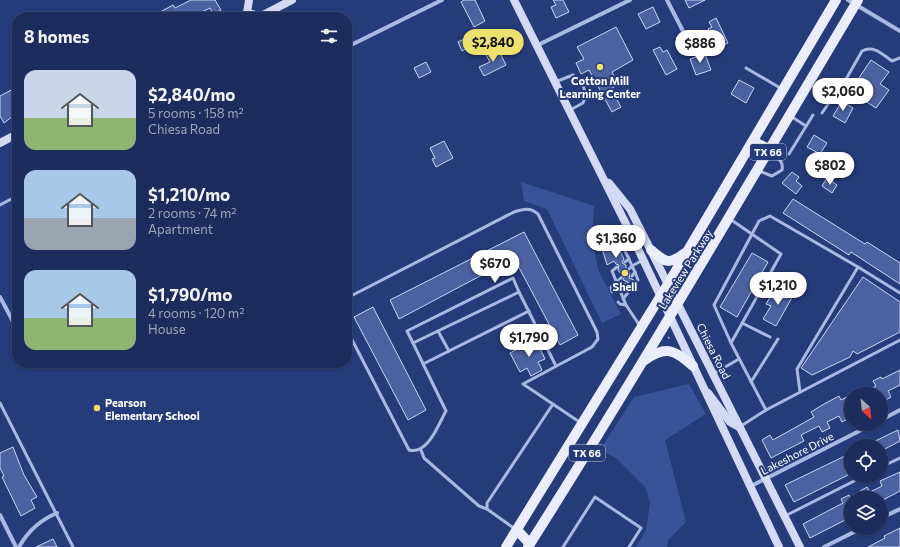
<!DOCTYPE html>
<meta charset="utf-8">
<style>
:root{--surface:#1c2c5c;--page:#293865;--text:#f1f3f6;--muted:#a0a7bb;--line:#3a4872;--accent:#ece06f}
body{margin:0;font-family:Commissioner,sans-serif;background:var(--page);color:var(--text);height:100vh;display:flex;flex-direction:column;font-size:15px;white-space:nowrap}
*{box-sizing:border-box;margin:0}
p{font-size:13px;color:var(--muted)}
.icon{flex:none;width:22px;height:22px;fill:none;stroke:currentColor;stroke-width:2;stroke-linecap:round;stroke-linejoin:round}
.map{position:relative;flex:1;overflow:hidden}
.sheet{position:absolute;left:12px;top:12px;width:340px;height:356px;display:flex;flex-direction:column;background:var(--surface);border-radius:16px;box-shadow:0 1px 3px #0004,0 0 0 1px var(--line)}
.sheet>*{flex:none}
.needle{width:26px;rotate:153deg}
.tools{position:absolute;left:844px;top:387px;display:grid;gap:8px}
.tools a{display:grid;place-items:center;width:44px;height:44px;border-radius:50%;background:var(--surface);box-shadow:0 1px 3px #0004,0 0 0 1px var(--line);font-size:20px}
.price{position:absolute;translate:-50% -34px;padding:0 9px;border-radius:14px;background:#fff;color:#222;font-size:13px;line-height:26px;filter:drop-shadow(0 1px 2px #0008)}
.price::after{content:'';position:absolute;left:50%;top:24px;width:12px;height:9px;margin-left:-6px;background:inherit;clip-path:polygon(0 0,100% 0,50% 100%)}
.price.active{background:var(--accent);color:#111}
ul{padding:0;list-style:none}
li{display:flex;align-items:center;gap:12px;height:100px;padding:0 12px}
li span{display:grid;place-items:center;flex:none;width:112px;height:80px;border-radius:12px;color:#555}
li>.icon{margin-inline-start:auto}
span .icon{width:48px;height:48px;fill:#fffc;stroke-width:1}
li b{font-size:17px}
h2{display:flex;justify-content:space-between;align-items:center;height:48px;padding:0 12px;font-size:17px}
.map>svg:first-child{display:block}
</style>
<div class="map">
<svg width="900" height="547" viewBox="0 0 900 547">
<rect width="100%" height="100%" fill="#263b7a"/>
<g fill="#3a5298">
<polygon points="521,182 594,206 592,242 599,272 621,314 602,323 547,209 524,201"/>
<polygon points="689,384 706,414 665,440 686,522 668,540 667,547 636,547 646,530 650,503 646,488 616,458 600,450 634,397"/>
</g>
<g fill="#4b61a1" stroke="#ccd7f3">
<polygon points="191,0 215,0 221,10 213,14 210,8 198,14 200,17 151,17 173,5 175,8"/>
<polygon points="464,0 475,0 485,21 474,27 461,2"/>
<polygon points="553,0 563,0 569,12 556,18 551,7 556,5"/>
<polygon points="685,0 705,0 689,8"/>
<polygon points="653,7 660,22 646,29 638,14"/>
<polygon points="716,18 728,43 718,48 708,29 712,27 709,22"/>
<polygon points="616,27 633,60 612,72 614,76 609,78 614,87 611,89 621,107 612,112 589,70 581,74 576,63 584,59 577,47"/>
<polygon points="468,37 473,45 462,51 458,42"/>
<polygon points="660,47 663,52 667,50 677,69 666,75 653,50"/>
<polygon points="498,49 506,65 484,76 479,67 490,62 486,55"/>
<polygon points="705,54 711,70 696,75 690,59"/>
<polygon points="871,60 889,72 880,84 889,90 876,108 850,91"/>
<polygon points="426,62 431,72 419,78 414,68"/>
<polygon points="739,80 754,88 746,103 731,94"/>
<polygon points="17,87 17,113 4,123 0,116 0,96"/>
<polygon points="842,101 853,108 845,123 833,116"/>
<polygon points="814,135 827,143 820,154 807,147"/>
<polygon points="444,141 453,158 436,167 432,159 435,158 430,148"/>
<polygon points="792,172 799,177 796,181 802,186 796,194 782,183"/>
<polygon points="827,178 837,185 832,193 822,186"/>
<polygon points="793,199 865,244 867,242 900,263 900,284 851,252 849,255 783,213"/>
<polygon points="524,232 578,335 560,345 514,258 399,319 390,300"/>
<polygon points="607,239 608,242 614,239 624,259 622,263 626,265 626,270 630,273 629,278 634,280 627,289 628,282 623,280 625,276 621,274 618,270 619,265 616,264 614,261 607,265 601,245 603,244 602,242"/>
<polygon points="752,253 768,262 737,317 720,307"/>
<polygon points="863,277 900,302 900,332 857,354 853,351 850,357 812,375 801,368"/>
<polygon points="781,286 794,294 776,326 763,319 771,306 766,304 772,294 775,296"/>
<polygon points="373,307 426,410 408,420 354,317"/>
<polygon points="537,342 545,359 538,362 542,370 531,376 527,368 520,372 510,353 529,343 530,346"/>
<polygon points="900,370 900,385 888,391 891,397 884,401 881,394 861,394 876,386 873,381 881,377 882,379"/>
<polygon points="851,395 851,417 842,422 839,416 827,422 830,428 822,432 819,426 801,435 804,441 771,458 762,440 770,435 773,440 814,417 811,412 824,404 839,396 841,400"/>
<polygon points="898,430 900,441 881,451 881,446 865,446"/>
<polygon points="13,447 24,475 37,497 31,500 35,508 21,516 2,477 4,476 0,468 0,453"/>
<polygon points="851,453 851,466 845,469 848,475 794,502 785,485"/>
<polygon points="900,472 900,491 881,501 881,498 859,498 863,496 860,491 867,487 870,492 882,486 880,481"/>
<polygon points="849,495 851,500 851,517 810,538 803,524 843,503 841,499"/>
<polygon points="900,528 900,547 868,547 885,538 884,536"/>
<polygon points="53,539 57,547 36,547"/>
</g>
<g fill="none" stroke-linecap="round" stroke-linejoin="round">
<polyline stroke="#aab9e4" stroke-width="1.5" stroke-dasharray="2 3" stroke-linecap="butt" points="668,337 671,340"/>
<g stroke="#aab9e4" stroke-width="3">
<polyline points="746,68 782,89"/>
<path d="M845 81 862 51C874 45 882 54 892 61L900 58"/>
<path d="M555 82 573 75C583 82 588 92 583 103L570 110"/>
<polyline points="810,84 832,99"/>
<polyline points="822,113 837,91"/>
<polyline points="792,117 806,126"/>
<polyline points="789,154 813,115"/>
<path d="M759 171 772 176 782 170C784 160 777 158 769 153"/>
<polyline points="0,205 17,196"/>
<polyline points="730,219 781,254 731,343 766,410 741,426"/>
<polyline points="629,259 620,241 630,234"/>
<polyline points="625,262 629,259 632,266 629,269"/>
<polyline points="617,267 612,271 626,305 640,326"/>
<polyline points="632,276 635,272 632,266 643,260"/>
<polyline points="620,291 625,284"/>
<polyline points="612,292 611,287 622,277"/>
<path d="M347 298 514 212C523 209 530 207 538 214L597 332 598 339 592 347 523 384 581 423"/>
<polyline points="623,299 638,280 635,272"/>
<polyline points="618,302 620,304 626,305"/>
<polyline points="742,323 770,337"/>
<path d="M347 330 409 450C428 455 438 425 446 411L413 343 519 292 556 366"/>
<polyline points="438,331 449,351"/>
<polyline points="413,343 407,331 513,278 519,292"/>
<polyline points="731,343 714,305 759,221 770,216 858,267"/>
<polyline points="423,364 529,311"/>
<polyline points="713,374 739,359"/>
<polyline points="751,382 778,339"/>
<polyline points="800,392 797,369 858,267 900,293"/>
<polyline points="0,403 73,547"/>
<polyline points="766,410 900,340"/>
<polyline points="421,450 424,458 479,506 487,509"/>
<polyline points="881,467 900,458"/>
<polyline points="785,516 864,476"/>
<polyline points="515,529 487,509 487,503 553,404"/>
<polyline points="563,547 595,497 641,528 629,547"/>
</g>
<g stroke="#aab9e4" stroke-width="4">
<polyline points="667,0 685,35"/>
<polyline points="848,0 900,31"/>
<polyline points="538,45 630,0"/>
<polyline points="347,47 442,0"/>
<polyline points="0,297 17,329"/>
<polyline points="881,420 900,410"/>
<polyline points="751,486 873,424"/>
<polyline points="0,515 16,547"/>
<polyline points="881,518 900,509"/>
<path d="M19 547C28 531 40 520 57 513"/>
<polyline points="824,547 862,528"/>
</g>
<g stroke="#d3dbf4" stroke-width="8">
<polyline points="514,0 631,234 779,547"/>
<polyline points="247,13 249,0"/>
<polyline points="241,17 247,13 261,16 292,0"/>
<polyline points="0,143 17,134"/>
<polyline points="609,183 630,209 800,547"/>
<polyline points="708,393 730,422 739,427"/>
</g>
<g stroke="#e9edfc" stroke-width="10">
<polyline points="753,141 770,150"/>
<path d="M651 250C666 263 669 265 685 253"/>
<path d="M645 360C666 345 675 350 693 366"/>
<polyline points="517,530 530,544"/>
<polyline points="506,547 668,284 836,0"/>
<path d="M528 547C642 367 749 183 858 0"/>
</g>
</g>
<g fill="#ece06f" stroke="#263b7a" stroke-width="1.5">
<circle cx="600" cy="67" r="4"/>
<circle cx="625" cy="273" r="4"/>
<circle cx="97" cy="408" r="4"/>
</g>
<g text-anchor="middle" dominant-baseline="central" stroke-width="4" stroke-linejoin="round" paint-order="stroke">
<g fill="#263b7a" stroke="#bec4d7" stroke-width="1">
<rect x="750" y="144" width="36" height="16" rx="3"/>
<rect x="569" y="445" width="36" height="16" rx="3"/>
</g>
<g font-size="10" font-weight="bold" fill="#fff">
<text x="768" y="152">TX 66</text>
<text x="587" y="453">TX 66</text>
</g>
<g font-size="11" font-weight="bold" fill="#fff" stroke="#263b7a">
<text x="600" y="80">Cotton Mill<tspan x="600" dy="13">Learning Center</tspan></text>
<text x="625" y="286">Shell</text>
<text x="105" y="402" text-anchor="start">Pearson<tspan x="105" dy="13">Elementary School</tspan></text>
</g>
<g font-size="11" fill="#fff" stroke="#263b7a">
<text transform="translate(685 269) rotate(-58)">Lakeview Parkway</text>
<text transform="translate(714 351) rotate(63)">Chiesa Road</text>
<text transform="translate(797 453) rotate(-27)">Lakeshore Drive</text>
</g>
</g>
</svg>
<div class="tools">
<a><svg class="needle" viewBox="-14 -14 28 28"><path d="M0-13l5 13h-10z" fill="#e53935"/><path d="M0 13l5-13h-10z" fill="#a0a7bb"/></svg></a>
<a><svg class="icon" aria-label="locate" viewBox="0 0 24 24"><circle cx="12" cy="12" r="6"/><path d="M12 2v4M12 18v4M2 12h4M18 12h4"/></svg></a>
<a><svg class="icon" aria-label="layers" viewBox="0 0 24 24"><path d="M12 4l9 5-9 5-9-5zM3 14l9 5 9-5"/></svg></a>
</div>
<b class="price active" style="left:493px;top:63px">$2,840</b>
<b class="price" style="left:700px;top:64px">$886</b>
<b class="price" style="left:843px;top:112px">$2,060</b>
<b class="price" style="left:830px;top:186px">$802</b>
<b class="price" style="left:616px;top:259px">$1,360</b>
<b class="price" style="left:495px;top:284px">$670</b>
<b class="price" style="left:778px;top:306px">$1,210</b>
<b class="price" style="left:529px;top:358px">$1,790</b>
<section class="sheet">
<h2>8 homes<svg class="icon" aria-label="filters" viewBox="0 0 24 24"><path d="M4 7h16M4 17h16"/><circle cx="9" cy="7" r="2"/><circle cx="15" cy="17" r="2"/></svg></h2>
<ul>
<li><span style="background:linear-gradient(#c9d6e8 60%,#8fb573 0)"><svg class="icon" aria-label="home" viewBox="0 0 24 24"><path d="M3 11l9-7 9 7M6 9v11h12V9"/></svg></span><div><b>$2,840/mo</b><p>5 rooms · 158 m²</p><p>Chiesa Road</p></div></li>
<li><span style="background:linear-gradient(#a9c7e8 60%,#9aa5b1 0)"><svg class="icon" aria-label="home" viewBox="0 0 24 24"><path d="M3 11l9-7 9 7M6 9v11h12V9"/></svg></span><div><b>$1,210/mo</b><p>2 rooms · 74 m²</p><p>Apartment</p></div></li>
<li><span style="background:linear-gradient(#a9c7e8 60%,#8fb573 0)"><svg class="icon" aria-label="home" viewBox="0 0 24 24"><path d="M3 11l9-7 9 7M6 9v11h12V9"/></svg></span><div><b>$1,790/mo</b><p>4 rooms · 120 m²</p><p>House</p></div></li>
</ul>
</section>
</div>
